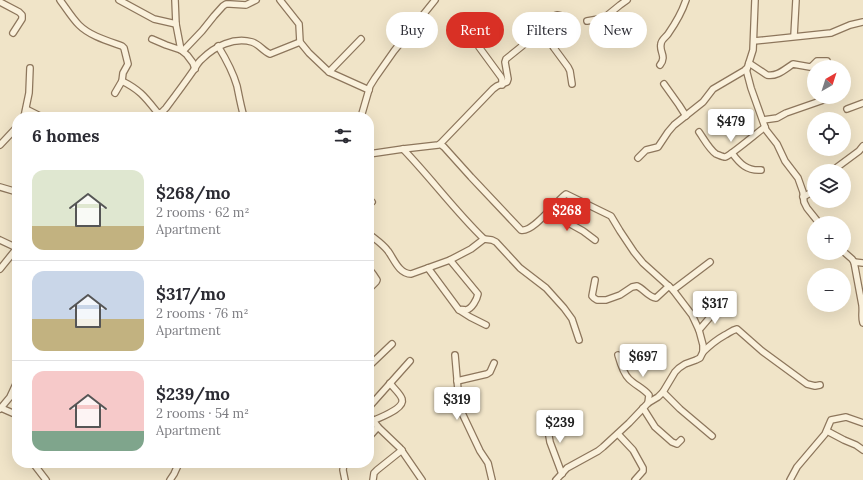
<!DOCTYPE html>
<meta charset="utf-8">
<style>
:root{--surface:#fff;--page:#f7f7f7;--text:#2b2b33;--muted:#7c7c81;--line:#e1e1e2;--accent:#d93025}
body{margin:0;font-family:Lora,serif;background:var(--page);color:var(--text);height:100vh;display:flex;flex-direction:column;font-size:15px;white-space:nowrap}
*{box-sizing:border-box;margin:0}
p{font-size:13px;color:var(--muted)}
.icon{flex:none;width:22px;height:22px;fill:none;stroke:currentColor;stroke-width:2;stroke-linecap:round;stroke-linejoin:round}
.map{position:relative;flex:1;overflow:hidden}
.side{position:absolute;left:12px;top:112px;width:362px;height:356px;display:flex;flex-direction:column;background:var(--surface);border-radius:16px;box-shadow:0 4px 16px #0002}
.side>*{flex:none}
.top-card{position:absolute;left:386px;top:12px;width:380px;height:36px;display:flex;gap:8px}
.needle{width:26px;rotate:39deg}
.tools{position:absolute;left:807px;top:60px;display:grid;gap:8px}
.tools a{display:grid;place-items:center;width:44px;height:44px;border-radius:50%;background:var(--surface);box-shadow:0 4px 16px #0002;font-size:20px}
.price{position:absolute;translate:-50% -34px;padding:0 9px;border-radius:4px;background:#fff;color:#222;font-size:13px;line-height:26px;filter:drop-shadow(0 1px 2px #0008)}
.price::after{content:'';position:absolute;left:50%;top:24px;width:12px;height:9px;margin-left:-6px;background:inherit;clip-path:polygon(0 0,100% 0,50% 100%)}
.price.on{background:var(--accent);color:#fff}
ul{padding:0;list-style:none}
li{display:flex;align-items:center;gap:12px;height:100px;padding:0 20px}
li+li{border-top:1px solid var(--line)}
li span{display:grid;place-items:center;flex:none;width:112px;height:80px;border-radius:12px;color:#555}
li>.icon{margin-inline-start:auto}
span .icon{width:48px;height:48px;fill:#fffc;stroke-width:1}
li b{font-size:17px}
h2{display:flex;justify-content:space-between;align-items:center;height:48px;padding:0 20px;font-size:17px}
.tag{padding:0 14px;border-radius:18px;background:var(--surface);box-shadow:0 4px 16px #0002;font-size:14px;line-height:36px}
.tag.on{background:var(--accent);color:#fff}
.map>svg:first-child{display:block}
</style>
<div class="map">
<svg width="863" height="480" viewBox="0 0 863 480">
<rect width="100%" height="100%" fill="#f0e4c8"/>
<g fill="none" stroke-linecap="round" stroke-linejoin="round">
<g stroke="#8d765c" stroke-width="8">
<g id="minor">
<path d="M60 0C66 8 72 18 79 25 90 36 108 41 122 46L124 48 128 64 123 73 122 81 115 93"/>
<polyline points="119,0 154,19 176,24"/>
<polyline points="175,0 176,24 181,50"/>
<polyline points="280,0 299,24 300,42 309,53 329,72 369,90"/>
<polyline points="0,2 19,12 22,15 22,19 13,33"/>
<polyline points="587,21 604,18 620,5 627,0"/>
<polyline points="542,29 554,48 568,67 570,71 572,84"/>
<polyline points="794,36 796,0"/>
<polyline points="152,39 166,45 181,50 187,55 193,63 195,69"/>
<polyline points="754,41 831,33 850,25 863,22"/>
<path d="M218 46C226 59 233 72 237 86 239 96 241 107 244 117"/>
<polyline points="479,47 501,77 502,79 502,85"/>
<polyline points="183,51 202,31 214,16 223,6 226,4 230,4 246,5 256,0"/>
<path d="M749 63 767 75C777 77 785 69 793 64L810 67 812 66 817 61H827"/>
<path d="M660 65C667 56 659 52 661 44 661 40 666 37 668 34 675 24 682 12 686 0"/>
<polyline points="746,69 751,88 766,130 777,144 785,161 798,178 803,192 804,202 807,208 819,223"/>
<polyline points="329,72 361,39"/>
<path d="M122 81C140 90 145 97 157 112L159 113 162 112 166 108C175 96 184 84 193 71 196 67 198 62 202 59 215 46 234 37 252 42 259 44 263 51 270 54L300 42"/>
<polyline points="664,84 679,105 686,116"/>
<polyline points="26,109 42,117"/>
<polyline points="847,109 863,103"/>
<polyline points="24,117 29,93 30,68"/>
<polyline points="361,117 370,86 375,78 394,51 435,0"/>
<polyline points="763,120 777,118 786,113 832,97"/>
<path d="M699 132C704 139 709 149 716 154 719 155 723 157 725 157 730 156 759 131 765 127"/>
<polyline points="440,144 493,89 497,86 507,82 508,79 505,62 506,59 537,34 554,16 557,15 566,17"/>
<polyline points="0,145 17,127"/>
<path d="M403 149C431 178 455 211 484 239L492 240 496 242 520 268 546 288 564 308 572 319 579 340"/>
<path d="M732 153C740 164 747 171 761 170"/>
<path d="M369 154 403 149 438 145 440 144 444 147 471 177 521 230C533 233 556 201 566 194L611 216 620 231 634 252 643 263 673 290 692 315 699 330 703 345V352L700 358 696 360 685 364 679 368 675 372 663 392 658 397 648 403 629 423 603 447 598 451 567 468 556 480"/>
<polyline points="638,158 646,150 658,147 668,132 674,125 703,102 713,89 747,69 753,50 755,0"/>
<polyline points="832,171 859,151 863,146"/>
<polyline points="0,187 17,192"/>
<polyline points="803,197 814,191"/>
<polyline points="369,199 372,202"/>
<polyline points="549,212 583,231 595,240"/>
<path d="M369 234C375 239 383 244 388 251 394 259 399 274 411 274L450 260 471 249 484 239"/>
<polyline points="0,240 17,248"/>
<path d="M844 252 852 259 854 262 862 305C863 312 861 317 863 323"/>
<path d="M450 260 478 294C477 299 472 309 466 310 464 310 462 309 459 310"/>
<polyline points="854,262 863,263"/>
<polyline points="428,268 459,310 470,317 486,325"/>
<polyline points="0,269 17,248"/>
<polyline points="369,269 373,274 377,280 376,282 369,289"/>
<path d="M595 280 592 296 594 298 597 300H606L620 295 632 287 637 286C644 289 648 297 656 298L669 286"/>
<polyline points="673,290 710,262"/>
<polyline points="699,330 717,309"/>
<path d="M703 352C710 345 716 340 725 335 729 333 732 330 737 329L762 351 807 384 815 386 820 385"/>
<polyline points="455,355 459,402 462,413 480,451 488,463 492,480"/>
<path d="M618 355C620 362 623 373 629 379 635 385 643 388 649 395L648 403"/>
<polyline points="369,366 392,344"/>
<polyline points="457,381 487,374 490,372 494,363"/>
<polyline points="663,392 680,409 712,436"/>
<polyline points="369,407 410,361"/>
<polyline points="1,408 17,415"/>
<polyline points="643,408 655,427 672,442 677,444 681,440"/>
<polyline points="0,409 10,397 16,384 17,384"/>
<polyline points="369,415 378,427 400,448 422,480"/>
<polyline points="546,418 550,442 562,474"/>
<path d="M373 421C380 417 405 409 402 399 400 393 393 388 390 383"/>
<polyline points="827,431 844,440 856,445 863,450"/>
<polyline points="618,434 633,450 643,468 643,471 635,480"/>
<polyline points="369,437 378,427"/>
<polyline points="33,463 46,480"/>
<polyline points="344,463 343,470 345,480"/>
<polyline points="170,480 174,474 179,463"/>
<polyline points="373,480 374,473 377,470 402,450"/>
<polyline points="790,480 797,467 825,434 831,420 846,417 863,423"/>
</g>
</g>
<use href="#minor" stroke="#faf1dc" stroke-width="5.5"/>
</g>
</svg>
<div class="tools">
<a><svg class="needle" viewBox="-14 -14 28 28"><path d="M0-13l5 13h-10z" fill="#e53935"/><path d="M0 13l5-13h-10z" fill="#7c7c81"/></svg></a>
<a><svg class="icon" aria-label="locate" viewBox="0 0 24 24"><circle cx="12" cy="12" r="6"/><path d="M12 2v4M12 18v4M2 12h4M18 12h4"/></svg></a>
<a><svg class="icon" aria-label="layers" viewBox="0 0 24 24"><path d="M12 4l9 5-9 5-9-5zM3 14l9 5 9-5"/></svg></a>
<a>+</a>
<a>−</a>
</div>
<b class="price" style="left:731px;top:143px">$479</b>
<b class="price on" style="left:567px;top:232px">$268</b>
<b class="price" style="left:715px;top:325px">$317</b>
<b class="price" style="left:643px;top:378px">$697</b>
<b class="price" style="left:457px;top:421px">$319</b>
<b class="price" style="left:560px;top:444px">$239</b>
<div class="top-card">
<a class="tag">Buy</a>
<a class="tag on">Rent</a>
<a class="tag">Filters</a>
<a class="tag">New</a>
</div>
<section class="side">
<h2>6 homes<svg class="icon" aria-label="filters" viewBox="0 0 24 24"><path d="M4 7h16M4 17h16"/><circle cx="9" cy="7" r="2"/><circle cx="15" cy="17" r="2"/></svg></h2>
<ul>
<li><span style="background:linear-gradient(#dfe7d0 70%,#c2b280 0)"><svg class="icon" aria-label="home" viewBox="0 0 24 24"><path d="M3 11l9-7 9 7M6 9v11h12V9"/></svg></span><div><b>$268/mo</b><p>2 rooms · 62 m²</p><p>Apartment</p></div></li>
<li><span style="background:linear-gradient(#c9d6e8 60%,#c2b280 0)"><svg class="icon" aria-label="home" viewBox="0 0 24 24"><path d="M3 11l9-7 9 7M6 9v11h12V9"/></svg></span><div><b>$317/mo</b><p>2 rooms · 76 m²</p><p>Apartment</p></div></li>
<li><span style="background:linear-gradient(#f6c9c9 75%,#7fa58c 0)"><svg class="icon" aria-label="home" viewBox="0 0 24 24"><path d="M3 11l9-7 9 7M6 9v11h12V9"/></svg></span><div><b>$239/mo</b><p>2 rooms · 54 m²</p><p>Apartment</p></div></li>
</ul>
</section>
</div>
